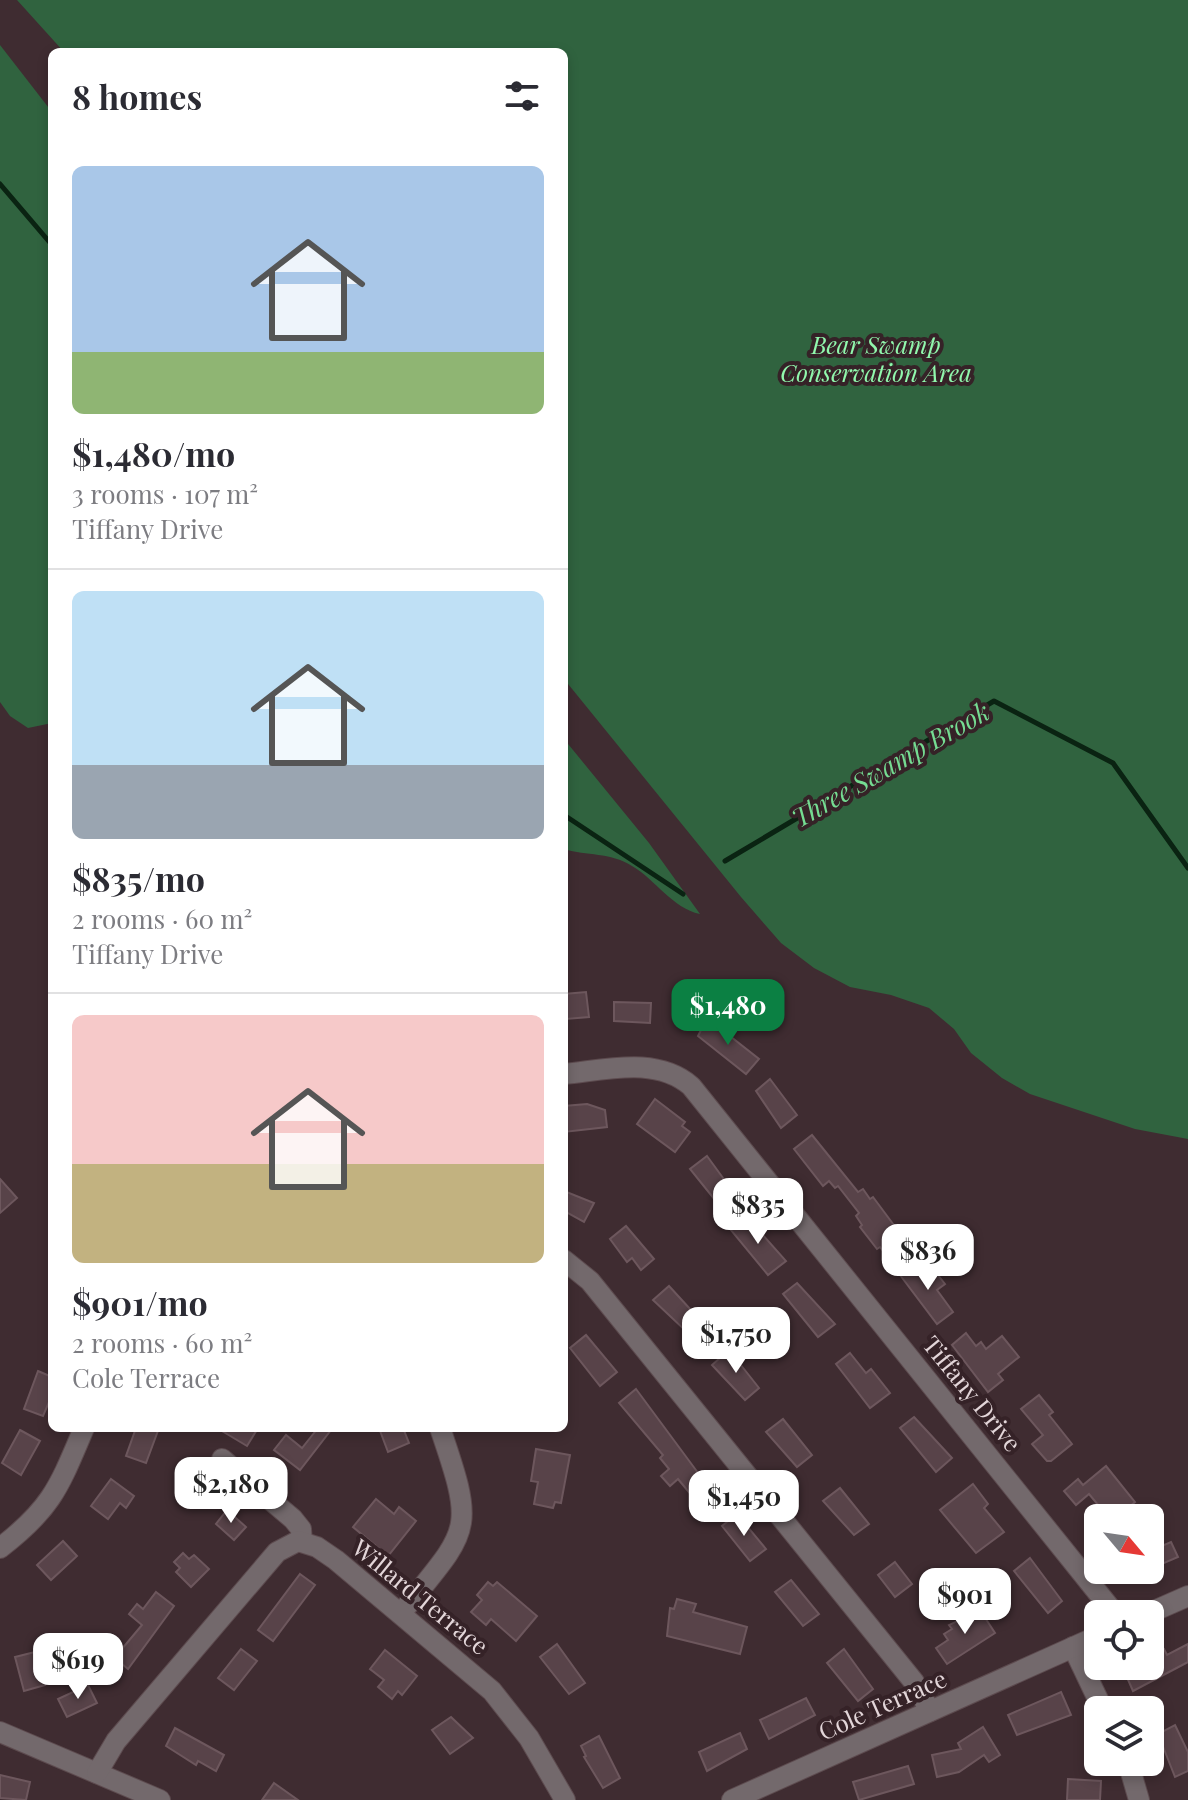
<!DOCTYPE html>
<meta charset="utf-8">
<style>
:root{--surface:#fff;--page:#f7f7f7;--text:#2b2b33;--muted:#7c7c81;--line:#e1e1e2;--accent:#0b8043}
body{margin:0;font-family:"Playfair Display",serif;background:var(--page);color:var(--text);height:100vh;display:flex;flex-direction:column;font-size:30px;white-space:nowrap}
*{box-sizing:border-box;margin:0}
p{font-size:26px;color:var(--muted)}
.icon{flex:none;width:44px;height:44px;fill:none;stroke:currentColor;stroke-width:2;stroke-linecap:round;stroke-linejoin:round}
.map{position:relative;flex:1;overflow:hidden}
.drawer{position:absolute;left:48px;top:48px;width:520px;height:1384px;display:flex;flex-direction:column;background:var(--surface);border-radius:12px;box-shadow:0 4px 12px #0003}
.drawer>*{flex:none}
.needle{width:52px;rotate:119deg}
.tools{position:absolute;left:1084px;top:1504px;display:grid;gap:16px}
.tools a{display:grid;place-items:center;width:80px;height:80px;border-radius:12px;background:var(--surface);box-shadow:0 4px 12px #0003;font-size:40px}
.price{position:absolute;translate:-50% -68px;padding:0 18px;border-radius:16px;background:#fff;color:#222;font-size:26px;line-height:52px;filter:drop-shadow(0 2px 4px #0008)}
.price::after{content:'';position:absolute;left:50%;top:48px;width:24px;height:18px;margin-left:-12px;background:inherit;clip-path:polygon(0 0,100% 0,50% 100%)}
.price.current{background:var(--accent);color:#fff}
ul{padding:0;list-style:none}
li{display:grid;align-content:center;gap:16px;height:424px;padding:0 24px}
li+li{border-top:2px solid var(--line)}
li span{display:grid;place-items:center;height:248px;border-radius:12px;color:#555}
li>.icon{margin-inline-start:auto}
span .icon{width:144px;height:144px;fill:#fffc;stroke-width:1}
li b{font-size:34px}
h2{display:flex;justify-content:space-between;align-items:center;height:96px;padding:0 24px;font-size:34px}
.map>svg:first-child{display:block}
</style>
<div class="map">
<svg width="1188" height="1800" viewBox="0 0 1188 1800">
<rect width="100%" height="100%" fill="#3f2c31"/>
<g fill="#30633f">
<polygon points="17,0 1188,0 1188,1139 1135,1129 1030,1094 1002,1078 971,1053 954,1029 929,1008 891,995 850,987 814,968 781,943 741,897 564,679 564,52 64,52"/>
<polygon points="0,45 52,112 52,723 28,728 10,716 0,702"/>
<path d="M564 739 649 843 700 914C672 908 656 880 632 866 610 852 587 856 564 849Z"/>
</g>
<g fill="none" stroke-linecap="round" stroke-linejoin="round">
<g stroke="#0a2312" stroke-width="5">
<polyline points="0,184 52,245"/>
<polyline points="564,815 683,894"/>
<polyline points="725,861 994,701 1113,763 1188,868"/>
</g>
</g>
<g fill="#584349" stroke="#6d575d" stroke-width="2">
<polygon points="586,992 589,1017 566,1019 564,994"/>
<polygon points="614,1002 651,1003 650,1023 614,1021"/>
<polygon points="707,1018 759,1059 746,1074 698,1036"/>
<polygon points="770,1079 797,1115 781,1128 756,1091"/>
<polygon points="655,1099 685,1122 682,1126 690,1132 675,1152 637,1124"/>
<polygon points="587,1104 605,1110 607,1127 564,1132 564,1106"/>
<polygon points="812,1135 858,1192 863,1189 870,1199 873,1197 905,1240 886,1255 880,1247 877,1249 860,1227 862,1225 856,1216 859,1213 838,1186 835,1188 829,1181 823,1186 794,1149"/>
<polygon points="707,1156 734,1193 719,1205 690,1169"/>
<polygon points="0,1179 17,1198 0,1213"/>
<polygon points="564,1191 594,1203 584,1222 564,1211"/>
<polygon points="746,1216 786,1261 768,1275 730,1229"/>
<polygon points="626,1226 654,1259 641,1270 632,1258 627,1262 610,1239"/>
<polygon points="914,1264 925,1277 934,1270 945,1284 937,1290 953,1312 937,1324 900,1275"/>
<polygon points="797,1283 835,1324 818,1337 783,1294"/>
<polygon points="669,1286 702,1322 689,1334 653,1300"/>
<polygon points="966,1333 976,1346 981,1342 986,1349 1002,1336 1019,1357 998,1374 1003,1380 988,1392 952,1345"/>
<polygon points="586,1335 617,1372 600,1386 570,1348"/>
<polygon points="729,1350 759,1388 745,1400 712,1365"/>
<polygon points="850,1353 866,1373 871,1369 890,1393 870,1408 836,1364"/>
<polygon points="38,1371 52,1377 52,1403 49,1402 43,1416 24,1409"/>
<polygon points="636,1389 707,1485 693,1497 678,1479 670,1486 661,1476 669,1469 660,1458 663,1455 619,1403"/>
<polygon points="1039,1395 1053,1412 1049,1415 1072,1444 1051,1461 1047,1461 1032,1444 1043,1435 1021,1409"/>
<polygon points="914,1417 952,1458 936,1472 900,1428"/>
<polygon points="783,1419 812,1455 797,1467 766,1432"/>
<polygon points="136,1428 159,1428 146,1463 126,1456"/>
<polygon points="217,1428 258,1428 247,1446"/>
<polygon points="318,1428 331,1430 300,1470 274,1450 286,1435 302,1448"/>
<polygon points="379,1428 403,1428 409,1443 388,1452"/>
<polygon points="20,1430 40,1441 21,1475 2,1463"/>
<polygon points="536,1449 570,1455 561,1503 555,1502 553,1508 534,1504 538,1482 531,1481"/>
<polygon points="1106,1466 1135,1502 1116,1518 1109,1518 1089,1494 1076,1505 1064,1491 1078,1479 1083,1485"/>
<polygon points="111,1479 134,1496 126,1508 120,1503 108,1519 91,1506"/>
<polygon points="973,1484 988,1504 984,1508 1004,1532 976,1553 940,1510"/>
<polygon points="840,1488 869,1524 854,1535 823,1501"/>
<polygon points="376,1499 394,1514 399,1507 416,1521 388,1556 353,1527"/>
<polygon points="227,1510 246,1527 234,1540 216,1524"/>
<polygon points="737,1514 766,1549 750,1561 722,1526"/>
<polygon points="63,1541 77,1556 51,1580 37,1565"/>
<polygon points="1171,1542 1178,1557 1150,1569 1150,1551"/>
<polygon points="183,1553 189,1559 194,1555 209,1569 191,1587 176,1572 180,1568 174,1562"/>
<polygon points="1030,1558 1062,1601 1048,1613 1014,1571"/>
<polygon points="895,1562 912,1584 895,1597 878,1575"/>
<polygon points="300,1574 315,1585 273,1641 258,1630"/>
<polygon points="791,1580 819,1614 803,1626 775,1592"/>
<polygon points="488,1582 493,1586 497,1582 537,1616 516,1641 491,1619 486,1625 471,1612 482,1600 477,1595"/>
<polygon points="156,1592 174,1606 128,1669 122,1664 113,1674 99,1663 109,1650 116,1656 142,1625 129,1614 137,1604 143,1609"/>
<polygon points="677,1599 696,1604 693,1612 747,1627 740,1654 667,1636 670,1608 674,1609"/>
<polygon points="980,1610 995,1633 947,1664 936,1648 948,1640 944,1634 952,1629 949,1625"/>
<polygon points="557,1644 585,1683 569,1694 540,1657"/>
<polygon points="1188,1644 1188,1662 1133,1691 1122,1666 1150,1666 1150,1655 1164,1649 1167,1655"/>
<polygon points="241,1649 257,1661 234,1690 218,1678"/>
<polygon points="844,1649 873,1689 858,1701 827,1663"/>
<polygon points="385,1650 417,1676 402,1695 398,1691 392,1699 378,1687 384,1680 370,1669"/>
<polygon points="35,1652 45,1685 24,1691 15,1657"/>
<polygon points="88,1685 97,1703 67,1717 58,1699"/>
<polygon points="1061,1692 1071,1715 1017,1735 1008,1715"/>
<polygon points="806,1698 815,1715 769,1739 760,1720"/>
<polygon points="451,1717 473,1738 450,1754 432,1730"/>
<polygon points="1175,1725 1188,1752 1188,1771 1175,1777 1158,1734"/>
<polygon points="983,1727 1000,1755 989,1762 984,1755 959,1772 937,1777 932,1755 961,1749 958,1743"/>
<polygon points="175,1728 224,1755 216,1771 198,1761 196,1765 166,1746"/>
<polygon points="740,1733 747,1749 707,1771 699,1752"/>
<polygon points="599,1736 620,1778 603,1788 584,1757 586,1756 581,1746"/>
<polygon points="908,1766 914,1784 859,1800 853,1782"/>
<polygon points="0,1775 30,1782 26,1800 0,1798"/>
<polygon points="1068,1779 1101,1781 1100,1800 1067,1800"/>
<polygon points="274,1783 298,1800 262,1800"/>
</g>
<g fill="none" stroke-linecap="round" stroke-linejoin="round">
<g stroke="#5d4b4f" stroke-width="22">
<g id="minor">
<path d="M564 1074C606 1070 656 1056 691 1086L1115 1614"/>
<polyline points="564,1260 590,1281 914,1682 930,1711"/>
<polyline points="222,1459 293,1519 301,1529 302,1542"/>
<path d="M0 1548C52 1508 59 1487 84 1428"/>
<path d="M402 1612C470 1528 476 1533 440 1428"/>
<polyline points="1147,1614 1188,1596"/>
<polyline points="1073,1647 1103,1710"/>
<polyline points="0,1732 160,1800"/>
<polyline points="1128,1762 1139,1800"/>
<polyline points="97,1773 116,1741 277,1552 298,1541 317,1547 336,1560 492,1691 529,1738 565,1800"/>
<polyline points="732,1800 1098,1636"/>
</g>
</g>
<use href="#minor" stroke="#73696c" stroke-width="20"/>
</g>
<g text-anchor="middle" dominant-baseline="central" stroke-width="8" stroke-linejoin="round" paint-order="stroke">
<g font-size="24" font-style="italic" fill="#91f8ad" stroke="#352227">
<text x="876" y="344">Bear Swamp<tspan x="876" dy="28">Conservation Area</tspan></text>
</g>
<g font-size="24" fill="#e3d6d9" stroke="#352227">
<text transform="translate(973 1393) rotate(51)">Tiffany Drive</text>
<text transform="translate(421 1596) rotate(39)">Willard Terrace</text>
<text transform="translate(882 1704) rotate(-24)">Cole Terrace</text>
</g>
<g font-size="26" font-style="italic" fill="#75dc92" stroke="#352227">
<text transform="translate(890 764) rotate(-30)">Three Swamp Brook</text>
</g>
</g>
</svg>
<div class="tools">
<a><svg class="needle" viewBox="-14 -14 28 28"><path d="M0-13l5 13h-10z" fill="#e53935"/><path d="M0 13l5-13h-10z" fill="#7c7c81"/></svg></a>
<a><svg class="icon" aria-label="locate" viewBox="0 0 24 24"><circle cx="12" cy="12" r="6"/><path d="M12 2v4M12 18v4M2 12h4M18 12h4"/></svg></a>
<a><svg class="icon" aria-label="layers" viewBox="0 0 24 24"><path d="M12 4l9 5-9 5-9-5zM3 14l9 5 9-5"/></svg></a>
</div>
<b class="price current" style="left:728px;top:1047px">$1,480</b>
<b class="price" style="left:758px;top:1246px">$835</b>
<b class="price" style="left:928px;top:1292px">$836</b>
<b class="price" style="left:736px;top:1375px">$1,750</b>
<b class="price" style="left:231px;top:1525px">$2,180</b>
<b class="price" style="left:744px;top:1538px">$1,450</b>
<b class="price" style="left:965px;top:1636px">$901</b>
<b class="price" style="left:78px;top:1701px">$619</b>
<section class="drawer">
<h2>8 homes<svg class="icon" aria-label="filters" viewBox="0 0 24 24"><path d="M4 7h16M4 17h16"/><circle cx="9" cy="7" r="2"/><circle cx="15" cy="17" r="2"/></svg></h2>
<ul>
<li><span style="background:linear-gradient(#a9c7e8 75%,#8fb573 0)"><svg class="icon" aria-label="home" viewBox="0 0 24 24"><path d="M3 11l9-7 9 7M6 9v11h12V9"/></svg></span><div><b>$1,480/mo</b><p>3 rooms · 107 m²</p><p>Tiffany Drive</p></div></li>
<li><span style="background:linear-gradient(#bfe0f5 70%,#9aa5b1 0)"><svg class="icon" aria-label="home" viewBox="0 0 24 24"><path d="M3 11l9-7 9 7M6 9v11h12V9"/></svg></span><div><b>$835/mo</b><p>2 rooms · 60 m²</p><p>Tiffany Drive</p></div></li>
<li><span style="background:linear-gradient(#f6c9c9 60%,#c2b280 0)"><svg class="icon" aria-label="home" viewBox="0 0 24 24"><path d="M3 11l9-7 9 7M6 9v11h12V9"/></svg></span><div><b>$901/mo</b><p>2 rooms · 60 m²</p><p>Cole Terrace</p></div></li>
</ul>
</section>
</div>
